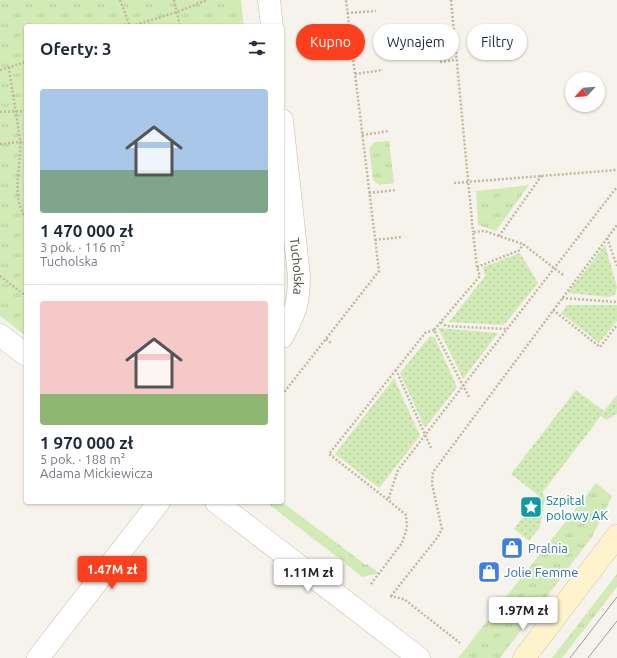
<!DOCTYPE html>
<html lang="pl">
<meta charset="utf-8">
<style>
:root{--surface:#fff;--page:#f6f6f7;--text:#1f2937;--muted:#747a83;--line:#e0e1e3;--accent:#fc3f1d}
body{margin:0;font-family:Ubuntu,sans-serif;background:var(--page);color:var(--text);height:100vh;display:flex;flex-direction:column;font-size:15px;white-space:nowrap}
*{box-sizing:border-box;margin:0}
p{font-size:13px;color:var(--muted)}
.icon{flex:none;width:22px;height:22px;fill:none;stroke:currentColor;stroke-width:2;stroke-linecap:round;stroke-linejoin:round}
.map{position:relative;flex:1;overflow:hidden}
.details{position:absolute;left:24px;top:24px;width:260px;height:480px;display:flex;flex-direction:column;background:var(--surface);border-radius:4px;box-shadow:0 1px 3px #0004}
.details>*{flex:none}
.top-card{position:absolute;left:296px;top:24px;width:261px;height:36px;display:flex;gap:8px}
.needle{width:26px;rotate:244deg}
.tools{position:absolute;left:565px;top:72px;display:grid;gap:8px}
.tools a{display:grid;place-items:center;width:40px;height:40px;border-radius:50%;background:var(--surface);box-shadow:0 1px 3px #0004;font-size:20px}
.price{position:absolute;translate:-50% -34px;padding:0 9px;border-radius:4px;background:#fff;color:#222;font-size:13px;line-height:26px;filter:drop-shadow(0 1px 2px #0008)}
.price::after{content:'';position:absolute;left:50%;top:24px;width:12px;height:9px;margin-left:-6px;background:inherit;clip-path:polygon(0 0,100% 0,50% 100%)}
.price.current{background:var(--accent);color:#fff}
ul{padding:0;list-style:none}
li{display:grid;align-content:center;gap:8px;height:212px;padding:0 16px}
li+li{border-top:1px solid var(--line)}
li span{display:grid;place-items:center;height:124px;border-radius:4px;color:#555}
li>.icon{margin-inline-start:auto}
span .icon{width:72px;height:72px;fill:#fffc;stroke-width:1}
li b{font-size:17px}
h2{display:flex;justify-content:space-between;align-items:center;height:48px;padding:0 16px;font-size:17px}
.pill{padding:0 14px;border-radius:18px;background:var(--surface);box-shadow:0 1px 3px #0004;font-size:14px;line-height:36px}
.pill.current{background:var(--accent);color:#fff}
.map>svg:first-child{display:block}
</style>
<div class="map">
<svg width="617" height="658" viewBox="0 0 617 658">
<defs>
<pattern id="grass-tufts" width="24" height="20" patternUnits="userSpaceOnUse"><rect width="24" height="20" fill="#d2eab5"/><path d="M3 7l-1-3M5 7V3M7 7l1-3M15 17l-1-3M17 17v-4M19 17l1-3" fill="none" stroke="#b6ca9c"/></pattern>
<pattern id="garden-dots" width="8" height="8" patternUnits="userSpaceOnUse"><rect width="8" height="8" fill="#d2eab5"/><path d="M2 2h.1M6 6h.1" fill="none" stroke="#b6ca9c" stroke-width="1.8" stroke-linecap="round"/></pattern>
</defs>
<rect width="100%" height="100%" fill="#f6f3ec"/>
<g fill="url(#grass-tufts)">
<polygon points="0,0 241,0 244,26 26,26 26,336 0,316"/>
<polygon points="389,141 394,183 379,185 373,180 369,148 375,142"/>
<polygon points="529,185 496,231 478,225 476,191"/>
<polygon points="596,483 612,496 592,537 500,658 458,658"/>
<polygon points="272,502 282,502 366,565 367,564 379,573 362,577 346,564 345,561 342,561 340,560 339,557 337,557 270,505"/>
<polygon points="617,574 617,587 562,658 552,658"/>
</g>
<g fill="url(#garden-dots)">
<polygon points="605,245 617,287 615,295 608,297 568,293"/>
<polygon points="520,253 538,283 504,325 449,322 485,276 483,267"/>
<polygon points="567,305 617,305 617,321 599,343 561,313"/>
<polygon points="438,328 498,333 463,379"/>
<polygon points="430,336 435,338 457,387 425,428 400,373"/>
<polygon points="394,378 420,436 379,488 335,454"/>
<polygon points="576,390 604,411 617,395 617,414 606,420 601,416 542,493 545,497 540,527 529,541 514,529 539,496 511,474"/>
</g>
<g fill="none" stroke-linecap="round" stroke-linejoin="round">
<g stroke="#c2bbae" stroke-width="23">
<g id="street">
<polyline points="269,0 272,26"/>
<path id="s1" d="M282 120 299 276C299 303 295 314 282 337"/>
<polyline points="0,335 26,355"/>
<polyline points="216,502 419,658"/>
<polyline points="38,658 159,502"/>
</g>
</g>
<g stroke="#d6c79b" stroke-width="23">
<polyline id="secondary" points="524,658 617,536"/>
</g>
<g stroke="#c4b79f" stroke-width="2.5" stroke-dasharray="2 2" stroke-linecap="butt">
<polyline points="120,0 130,26"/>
<polyline points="174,0 180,26"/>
<polyline points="451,0 473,232"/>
<polyline points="347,13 376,11"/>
<polyline points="132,26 177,12 207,0"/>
<polyline points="440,62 457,60"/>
<path d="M9 67C12 92 17 116 20 141 22 167 10 194 26 219"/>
<polyline points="0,70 26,62"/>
<polyline points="355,74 383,70"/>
<polyline points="0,112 26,111"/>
<polyline points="362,135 389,131"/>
<polyline points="0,144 20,142 26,143"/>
<polyline points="454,183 617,170"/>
<polyline points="369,193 396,190"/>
<polyline points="499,236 542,175"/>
<polyline points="607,238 617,266"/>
<polyline points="375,240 402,237"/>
<polyline points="477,267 520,250 523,244"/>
<polyline points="0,276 26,296"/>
<polyline points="562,298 617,302"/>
<polyline points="553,310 600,347 617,325"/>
<polyline points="441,322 446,326 506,329"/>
<polyline points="326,339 331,343"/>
<polyline points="396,370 329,454 388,500 398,470 617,187"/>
<polyline points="282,395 379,271 346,0"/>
<polyline points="469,397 434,330 480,276 477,267 473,232 484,231 523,244 563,275"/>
<polyline points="431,448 396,370 425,333 434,330"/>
<polyline points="371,584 402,543 407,528 406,515 388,500"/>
<polyline points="390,596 404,599 460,643"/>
<polyline points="391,596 437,538 442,529 432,484 433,472 617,225"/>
</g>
<use href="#street" stroke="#fff" stroke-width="22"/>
<use href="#secondary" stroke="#fff3cd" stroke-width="22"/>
<g stroke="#9a9a9a" stroke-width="1">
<polyline points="570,658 617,597"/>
<polyline points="588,658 617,621"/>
</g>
</g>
<defs>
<g id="sight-square" transform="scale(1.15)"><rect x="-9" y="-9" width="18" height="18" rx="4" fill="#0f9aa8" stroke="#fff"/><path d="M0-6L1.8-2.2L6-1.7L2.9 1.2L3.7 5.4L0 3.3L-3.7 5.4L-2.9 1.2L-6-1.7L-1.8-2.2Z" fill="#fff"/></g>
<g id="shop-square" transform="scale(1.15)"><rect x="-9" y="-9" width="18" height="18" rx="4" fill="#3f7fe0" stroke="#fff"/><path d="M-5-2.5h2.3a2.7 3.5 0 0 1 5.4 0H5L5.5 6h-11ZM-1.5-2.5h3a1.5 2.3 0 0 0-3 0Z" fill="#fff"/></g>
</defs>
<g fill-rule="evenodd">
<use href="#sight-square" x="531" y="507"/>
<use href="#shop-square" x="512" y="548"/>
<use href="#shop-square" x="489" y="572"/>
</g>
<g text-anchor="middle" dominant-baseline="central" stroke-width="3.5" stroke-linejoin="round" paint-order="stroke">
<g font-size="13" fill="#4b4439" stroke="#fff">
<text stroke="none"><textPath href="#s1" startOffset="147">Tucholska</textPath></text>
</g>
<g font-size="13" fill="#0d838f" stroke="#fff" text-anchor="start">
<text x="546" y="500">Szpital<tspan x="546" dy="15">polowy AK</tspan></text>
</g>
<g font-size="13" fill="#366cbe" stroke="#fff" text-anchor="start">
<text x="528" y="548">Pralnia</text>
<text x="504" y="572">Jolie Femme</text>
</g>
</g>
</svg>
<div class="tools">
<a><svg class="needle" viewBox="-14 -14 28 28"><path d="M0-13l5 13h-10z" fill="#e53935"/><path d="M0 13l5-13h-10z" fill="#747a83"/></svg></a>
</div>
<b class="price current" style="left:112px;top:590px">1.47M zł</b>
<b class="price" style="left:308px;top:593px">1.11M zł</b>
<b class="price" style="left:523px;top:631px">1.97M zł</b>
<div class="top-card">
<a class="pill current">Kupno</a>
<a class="pill">Wynajem</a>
<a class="pill">Filtry</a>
</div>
<section class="details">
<h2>Oferty: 3<svg class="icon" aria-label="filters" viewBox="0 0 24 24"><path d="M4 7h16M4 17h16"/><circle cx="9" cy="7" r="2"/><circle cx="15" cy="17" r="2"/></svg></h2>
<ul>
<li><span style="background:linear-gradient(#a9c7e8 65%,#7fa58c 0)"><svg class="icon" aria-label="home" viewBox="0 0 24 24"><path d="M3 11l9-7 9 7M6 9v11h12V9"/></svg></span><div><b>1 470 000 zł</b><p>3 pok. · 116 m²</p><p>Tucholska</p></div></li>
<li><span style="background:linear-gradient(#f6c9c9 75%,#8fb573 0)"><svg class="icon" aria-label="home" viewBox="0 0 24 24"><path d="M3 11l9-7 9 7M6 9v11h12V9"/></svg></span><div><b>1 970 000 zł</b><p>5 pok. · 188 m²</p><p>Adama Mickiewicza</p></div></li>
</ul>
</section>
</div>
